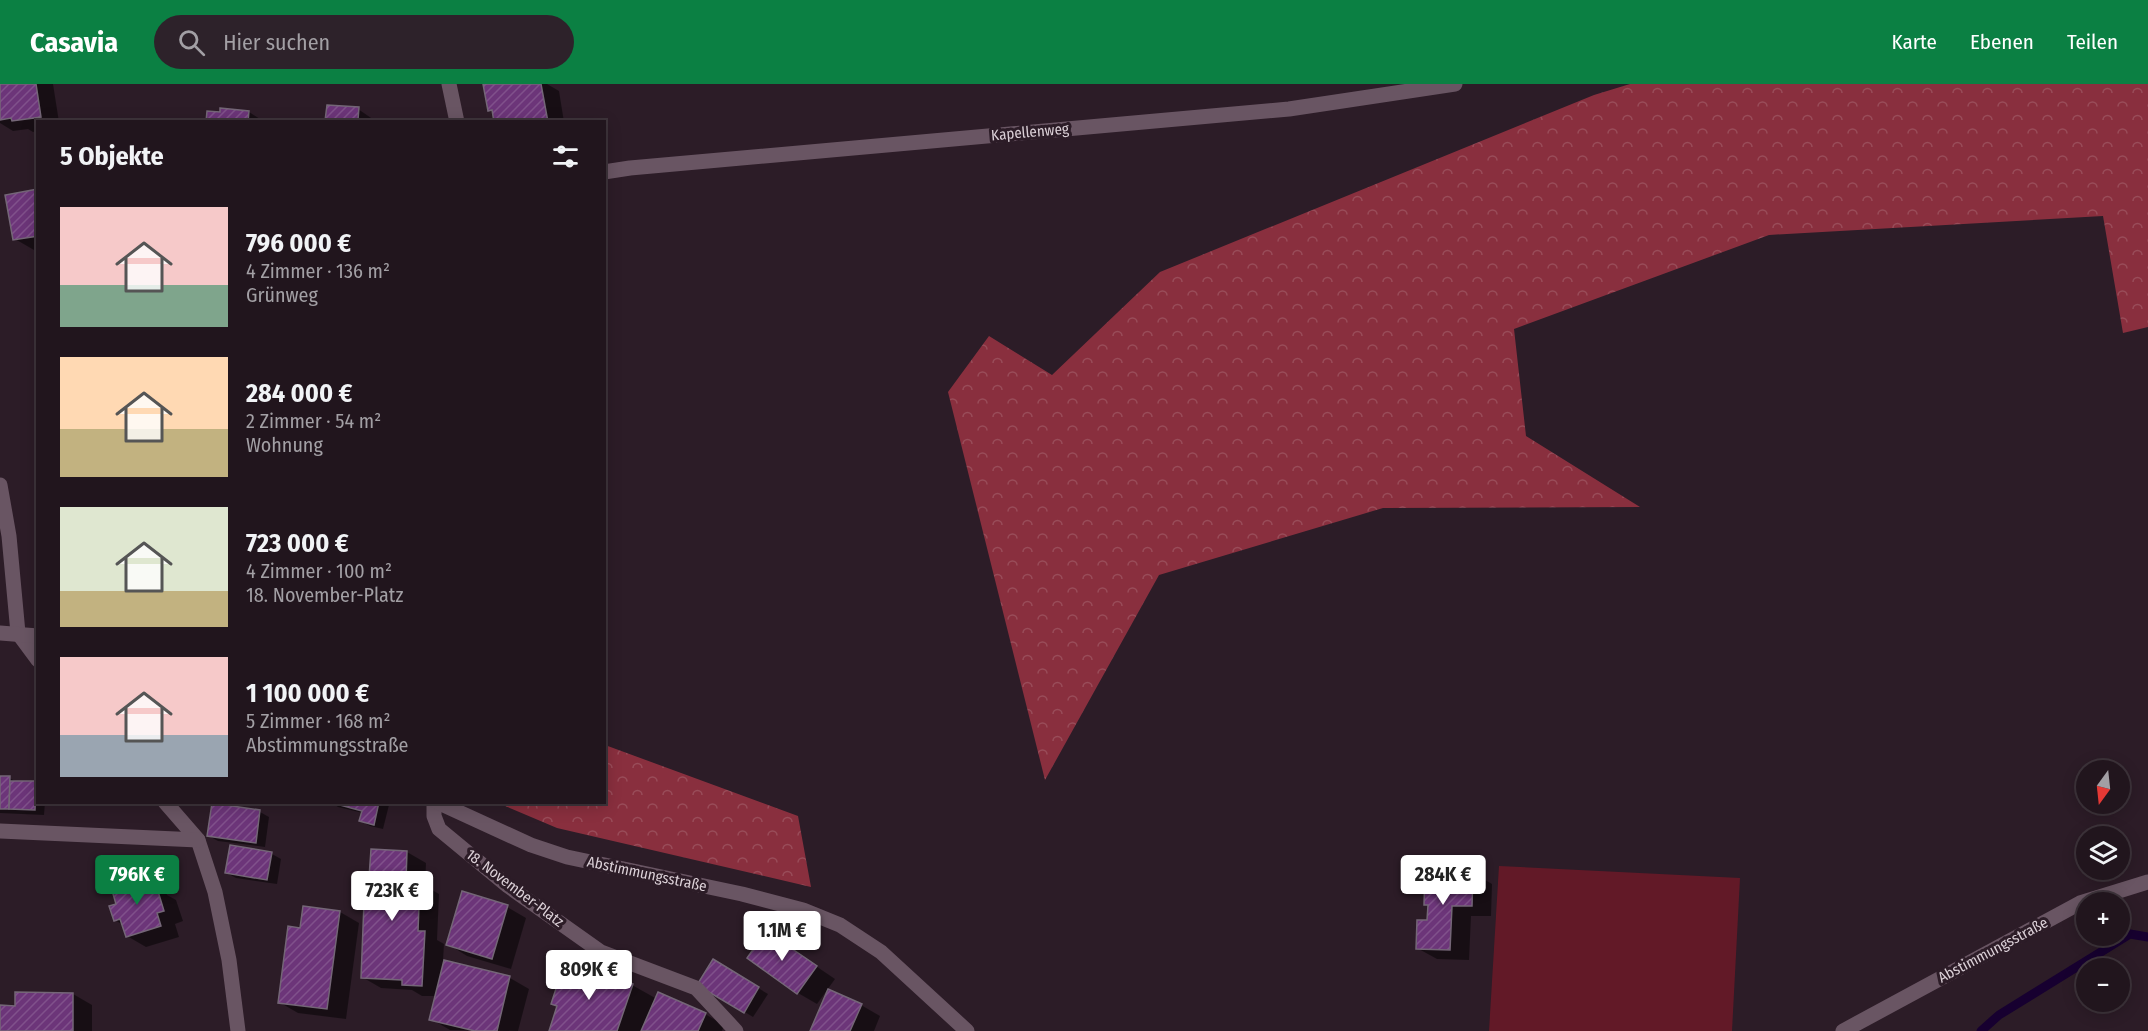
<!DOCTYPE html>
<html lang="de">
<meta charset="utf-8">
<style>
:root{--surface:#21151d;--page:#2d222a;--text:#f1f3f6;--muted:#a29fa4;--line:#3e343b;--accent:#0b8043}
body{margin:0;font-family:"Fira Sans Condensed",sans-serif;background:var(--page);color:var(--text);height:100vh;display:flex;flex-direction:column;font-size:22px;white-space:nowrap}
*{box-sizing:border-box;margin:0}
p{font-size:20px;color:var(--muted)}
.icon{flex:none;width:33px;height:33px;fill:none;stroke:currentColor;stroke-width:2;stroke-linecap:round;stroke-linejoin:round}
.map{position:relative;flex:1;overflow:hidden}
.side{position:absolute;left:36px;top:36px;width:570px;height:684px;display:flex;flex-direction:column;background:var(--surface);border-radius:0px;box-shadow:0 3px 15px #0003,0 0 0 2px var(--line)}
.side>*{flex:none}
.needle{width:39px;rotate:195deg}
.fabs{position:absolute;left:2076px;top:676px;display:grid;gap:12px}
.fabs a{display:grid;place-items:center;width:54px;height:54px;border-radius:50%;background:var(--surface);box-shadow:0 3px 15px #0003,0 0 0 2px var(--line);font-size:30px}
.price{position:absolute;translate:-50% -51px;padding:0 14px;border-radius:6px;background:#fff;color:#222;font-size:20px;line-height:39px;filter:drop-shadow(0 2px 3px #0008)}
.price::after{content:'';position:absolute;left:50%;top:36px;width:18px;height:14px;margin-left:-9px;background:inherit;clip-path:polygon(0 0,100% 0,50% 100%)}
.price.selected{background:var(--accent);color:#fff}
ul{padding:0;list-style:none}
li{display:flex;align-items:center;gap:18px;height:150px;padding:0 24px}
li span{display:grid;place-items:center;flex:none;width:168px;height:120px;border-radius:0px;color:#555}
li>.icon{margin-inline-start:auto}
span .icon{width:72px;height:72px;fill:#fffc;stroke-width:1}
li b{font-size:26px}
h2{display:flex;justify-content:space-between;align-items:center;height:72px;padding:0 24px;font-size:26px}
header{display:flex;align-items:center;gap:36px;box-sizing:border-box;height:84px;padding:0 30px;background:var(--accent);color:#fff}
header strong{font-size:28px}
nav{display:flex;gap:33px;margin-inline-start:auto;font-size:21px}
.search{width:420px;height:54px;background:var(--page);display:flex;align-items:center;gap:15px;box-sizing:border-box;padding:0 21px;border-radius:33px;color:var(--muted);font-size:22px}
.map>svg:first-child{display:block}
</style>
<header>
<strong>Casavia</strong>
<div class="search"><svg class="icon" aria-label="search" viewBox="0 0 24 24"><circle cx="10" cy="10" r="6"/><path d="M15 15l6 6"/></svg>Hier suchen</div>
<nav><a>Karte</a><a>Ebenen</a><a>Teilen</a></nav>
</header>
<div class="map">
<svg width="2148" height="947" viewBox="0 0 2148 947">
<defs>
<pattern id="forest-crowns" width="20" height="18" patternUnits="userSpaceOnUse" patternTransform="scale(1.5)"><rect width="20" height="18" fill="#892f3e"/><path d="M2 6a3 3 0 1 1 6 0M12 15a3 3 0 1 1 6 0" fill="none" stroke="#994c59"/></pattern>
<pattern id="building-hatch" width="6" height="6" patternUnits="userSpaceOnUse" patternTransform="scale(1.5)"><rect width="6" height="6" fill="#6c3579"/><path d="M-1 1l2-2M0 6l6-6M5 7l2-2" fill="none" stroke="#80518b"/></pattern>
</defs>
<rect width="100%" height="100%" fill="#2c1c27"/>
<g fill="url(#forest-crowns)">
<polygon points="1630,0 2148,0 2148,243 2123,249 2103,132 1769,151 1514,245 1526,352 1640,423 1383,424 1159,491 1045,696 948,308 989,252 1052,291 1160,188 1594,11"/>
<polygon points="605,661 798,732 811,803 557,744 498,719 604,718"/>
</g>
<polygon fill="#621927" points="1499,782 1740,794 1732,947 1489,947"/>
<g fill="#0007">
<polygon points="0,0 53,0 59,38 38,38 38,47 33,48 28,45 13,47 0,39"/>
<polygon points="485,0 547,0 559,7 564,38 496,38 494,28 489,26"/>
<polygon points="358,25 377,38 330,38 327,36"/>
<polygon points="249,28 265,38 208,38"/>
<polygon points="38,107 38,166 34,166 15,155"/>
<polygon points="0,693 9,694 17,698 38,700 38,718 45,718 44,731 0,729"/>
<polygon points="331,718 385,718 389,721 383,745 370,742 361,737 363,729 338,723"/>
<polygon points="260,728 269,733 265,763 218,757 209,752"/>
<polygon points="407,768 426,779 425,802 439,810 437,856 444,860 443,877 510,894 529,905 518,947 450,946 431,935 436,912 422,912 412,906 381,904 362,893 370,796"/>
<polygon points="272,770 281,775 277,800 236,794 227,789"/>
<polygon points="1473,789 1492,800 1491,832 1471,832 1469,876 1437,875 1417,864 1429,838 1430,822 1425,820"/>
<polygon points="146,794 165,805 167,811 176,816 183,837 175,840 179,853 146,863 127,852 123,841 115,836 118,821"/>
<polygon points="507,823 526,834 511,885 467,872 448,860"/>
<polygon points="340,828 359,839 346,935 298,929 279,918 302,845"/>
<polygon points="767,849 835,895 817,920 798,909"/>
<polygon points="713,877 768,910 753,933 699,900"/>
<polygon points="632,901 657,915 705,930 724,941 722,947 550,947"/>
<polygon points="73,910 92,921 92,947 1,947 17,923"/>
<polygon points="861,921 880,932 874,947 811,947"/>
</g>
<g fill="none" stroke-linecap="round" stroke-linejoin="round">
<polyline stroke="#170030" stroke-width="9" points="1981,947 1999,931 2130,850 2148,853"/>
</g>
<g fill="url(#building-hatch)" stroke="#746677" stroke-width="1.5">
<polygon points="0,0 36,0 41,33 12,37 11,34 0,36"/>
<polygon points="483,0 541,0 548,38 494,38 492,26 488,27"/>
<polygon points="327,21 359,23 358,36 388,38 325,37"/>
<polygon points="220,24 249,27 248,38 206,38 207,27 220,28"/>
<polygon points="38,105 38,152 13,156 5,111"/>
<polygon points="0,692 10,692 9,725 0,725"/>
<polygon points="10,697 36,697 35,726 9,725"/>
<polygon points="329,718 379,718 374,741 359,737 362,727"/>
<polygon points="212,719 260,726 256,759 207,752"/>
<polygon points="230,761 272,768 267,796 225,789"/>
<polygon points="371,765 407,767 406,797 420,797 418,847 425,847 422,902 402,901 402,896 361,894 365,794 369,794"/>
<polygon points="1425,785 1473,787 1472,822 1452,822 1450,866 1416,865 1417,836 1427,836 1428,821 1424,821"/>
<polygon points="146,792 150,806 157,804 164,827 157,829 161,842 126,853 120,835 114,837 109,822 116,820 111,803"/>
<polygon points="462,807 508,821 492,875 446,861"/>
<polygon points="303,822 340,827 327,925 278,919 288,842 300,844"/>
<polygon points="766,847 817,882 797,910 747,874"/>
<polygon points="713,875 759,903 744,929 697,901"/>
<polygon points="444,876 510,892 497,947 475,947 429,936"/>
<polygon points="565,877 633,900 617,947 549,947 557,922 551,920"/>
<polygon points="828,905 862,920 850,947 810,947"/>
<polygon points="15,908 73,909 73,947 0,947 0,921 15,922"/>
<polygon points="658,908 706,929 698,947 641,947"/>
</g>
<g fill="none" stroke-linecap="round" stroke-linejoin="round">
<g stroke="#695563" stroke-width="15">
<polyline points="449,0 457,38"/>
<polyline points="604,88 630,84 1289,25 1455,0"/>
<polyline points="0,401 9,452 18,549 38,576"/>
<polyline points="0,549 38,552"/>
<polyline points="165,718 198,756 215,808 229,876 238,947"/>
<polyline points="434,718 434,732 439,745 508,802 601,868 696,904 736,947"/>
<polyline points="437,718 531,761 567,773 742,810 803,826 840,841 881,868 967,947"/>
<polyline points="0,747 198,756"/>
<polyline points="1843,947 2080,819 2148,798"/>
</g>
</g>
<g text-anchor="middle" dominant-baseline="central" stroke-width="6" stroke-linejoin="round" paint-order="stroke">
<g font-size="15" fill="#dbd0d7" stroke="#2c1c27">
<text transform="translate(1030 48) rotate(-5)">Kapellenweg</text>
<text transform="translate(647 790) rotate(12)">Abstimmungsstraße</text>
<text transform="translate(515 804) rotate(37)">18. November-Platz</text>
<text transform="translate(1993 866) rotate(-28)">Abstimmungsstraße</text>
</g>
</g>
</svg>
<div class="fabs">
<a><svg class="needle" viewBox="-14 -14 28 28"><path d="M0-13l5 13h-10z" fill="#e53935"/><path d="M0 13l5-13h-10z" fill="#a29fa4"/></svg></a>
<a><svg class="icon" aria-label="layers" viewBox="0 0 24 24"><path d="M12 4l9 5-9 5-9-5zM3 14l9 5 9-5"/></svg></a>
<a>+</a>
<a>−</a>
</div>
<b class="price selected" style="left:137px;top:822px">796K €</b>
<b class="price" style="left:1443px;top:822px">284K €</b>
<b class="price" style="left:392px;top:838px">723K €</b>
<b class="price" style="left:782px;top:878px">1.1M €</b>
<b class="price" style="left:589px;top:917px">809K €</b>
<section class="side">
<h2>5 Objekte<svg class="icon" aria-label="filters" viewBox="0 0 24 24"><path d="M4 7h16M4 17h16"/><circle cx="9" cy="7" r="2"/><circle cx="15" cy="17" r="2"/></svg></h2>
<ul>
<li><span style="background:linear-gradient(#f6c9c9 65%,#7fa58c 0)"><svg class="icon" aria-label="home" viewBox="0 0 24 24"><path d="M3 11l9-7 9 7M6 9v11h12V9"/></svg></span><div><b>796 000 €</b><p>4 Zimmer · 136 m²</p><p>Grünweg</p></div></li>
<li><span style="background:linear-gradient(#ffd9b3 60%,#c2b280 0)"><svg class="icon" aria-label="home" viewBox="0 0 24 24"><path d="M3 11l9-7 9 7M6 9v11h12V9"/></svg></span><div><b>284 000 €</b><p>2 Zimmer · 54 m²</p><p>Wohnung</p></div></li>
<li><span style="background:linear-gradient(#dfe7d0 70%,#c2b280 0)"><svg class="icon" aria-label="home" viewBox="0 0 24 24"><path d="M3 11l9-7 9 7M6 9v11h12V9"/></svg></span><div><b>723 000 €</b><p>4 Zimmer · 100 m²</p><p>18. November-Platz</p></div></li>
<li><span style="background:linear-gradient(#f6c9c9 65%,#9aa5b1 0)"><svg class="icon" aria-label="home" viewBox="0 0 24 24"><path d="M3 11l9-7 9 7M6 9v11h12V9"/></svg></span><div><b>1 100 000 €</b><p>5 Zimmer · 168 m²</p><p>Abstimmungsstraße</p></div></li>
</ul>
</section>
</div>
